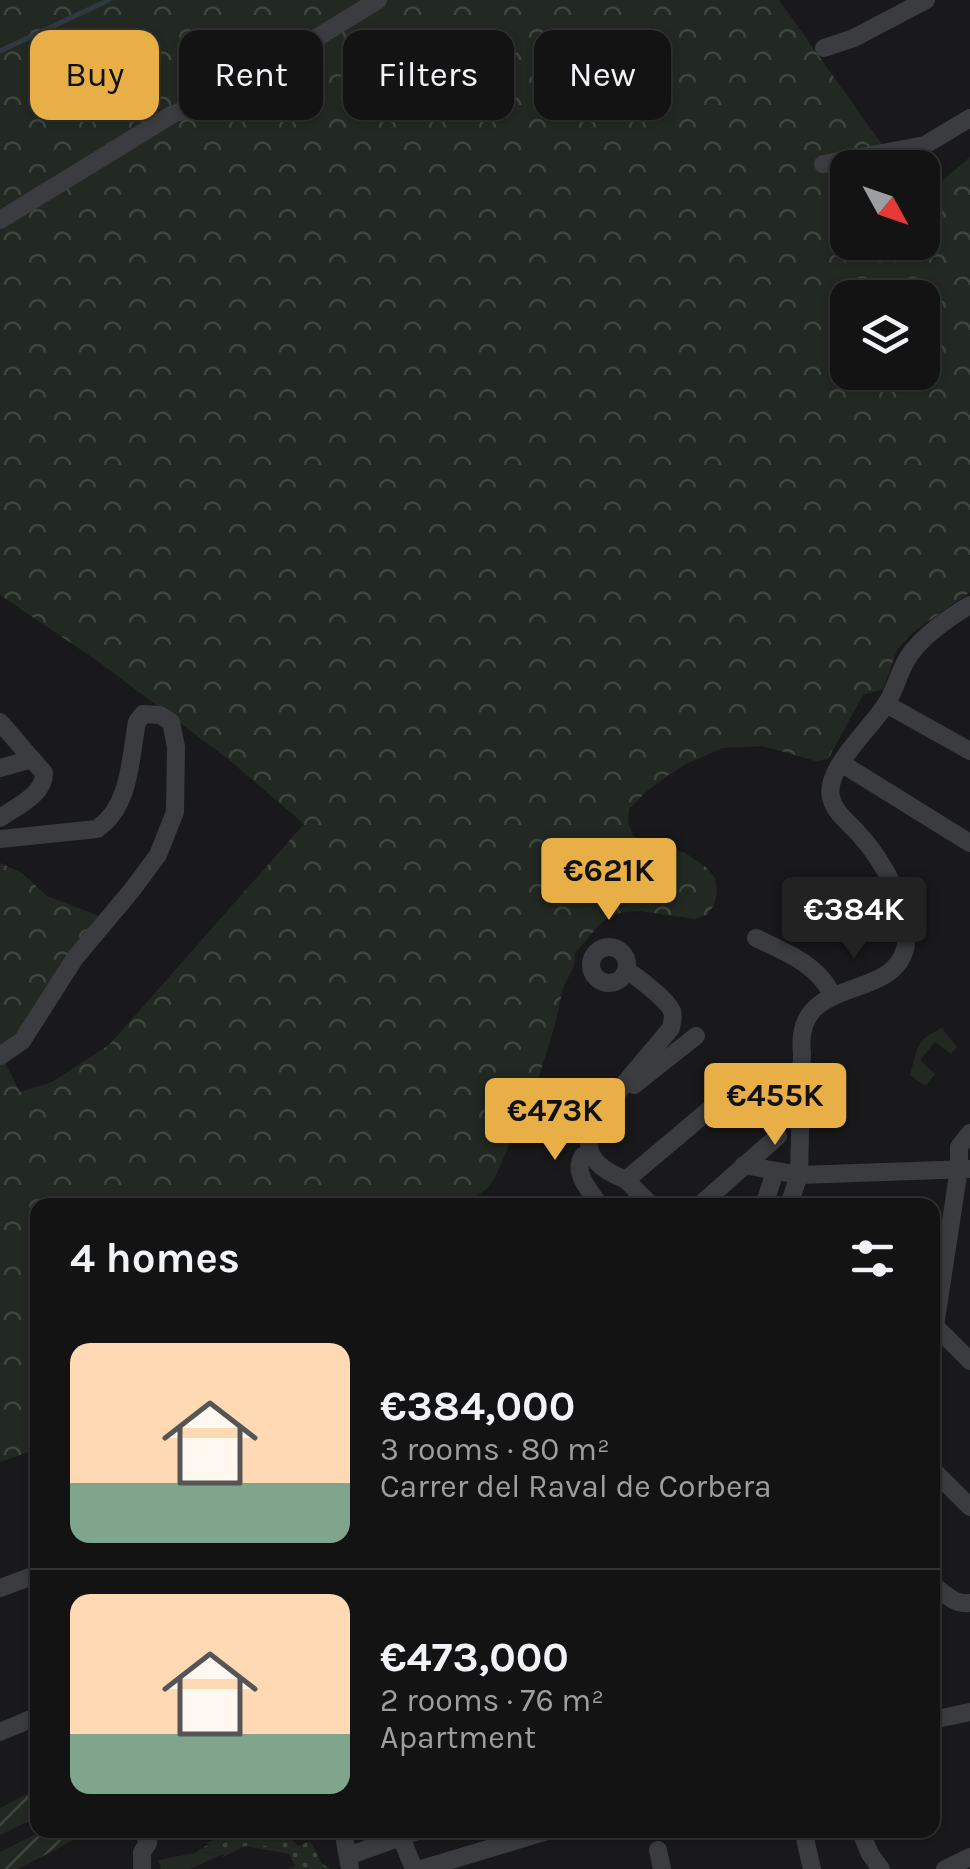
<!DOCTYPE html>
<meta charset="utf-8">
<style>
:root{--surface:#131314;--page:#202022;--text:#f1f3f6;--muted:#9d9ea0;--line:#323234;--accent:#e7af46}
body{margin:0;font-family:Karla,sans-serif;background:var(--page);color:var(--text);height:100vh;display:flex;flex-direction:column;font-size:38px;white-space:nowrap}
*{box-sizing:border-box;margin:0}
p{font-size:32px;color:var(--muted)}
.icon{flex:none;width:55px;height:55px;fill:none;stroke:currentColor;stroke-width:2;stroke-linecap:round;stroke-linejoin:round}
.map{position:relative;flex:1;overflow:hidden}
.sheet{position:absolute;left:30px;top:1198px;width:910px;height:640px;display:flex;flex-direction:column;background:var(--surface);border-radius:20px;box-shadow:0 2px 8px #0004,0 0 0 2px var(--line)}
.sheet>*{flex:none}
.top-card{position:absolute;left:30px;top:30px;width:910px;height:90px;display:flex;gap:20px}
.needle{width:65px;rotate:130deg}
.buttons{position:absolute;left:830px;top:150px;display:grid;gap:20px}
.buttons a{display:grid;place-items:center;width:110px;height:110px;border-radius:20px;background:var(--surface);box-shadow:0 2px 8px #0004,0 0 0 2px var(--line);font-size:50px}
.price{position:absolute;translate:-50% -85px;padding:0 22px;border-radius:10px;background:var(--accent);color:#111;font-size:32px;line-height:65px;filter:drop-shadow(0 2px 5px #0008)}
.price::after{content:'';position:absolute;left:50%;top:60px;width:30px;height:22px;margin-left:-15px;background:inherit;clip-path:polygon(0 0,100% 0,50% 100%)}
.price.on{background:#222;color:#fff}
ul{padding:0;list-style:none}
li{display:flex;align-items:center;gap:30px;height:250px;padding:0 40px}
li+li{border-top:2px solid var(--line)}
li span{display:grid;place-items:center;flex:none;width:280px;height:200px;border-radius:20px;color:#555}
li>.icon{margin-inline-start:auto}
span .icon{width:120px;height:120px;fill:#fffc;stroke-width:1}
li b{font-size:42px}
h2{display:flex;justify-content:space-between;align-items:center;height:120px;padding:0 40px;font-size:42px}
.pill{padding:0 35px;border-radius:20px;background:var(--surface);box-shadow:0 2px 8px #0004,0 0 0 2px var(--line);font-size:35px;line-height:90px}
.pill.on{background:var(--accent);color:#111}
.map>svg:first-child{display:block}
</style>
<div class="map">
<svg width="970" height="1869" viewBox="0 0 970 1869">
<defs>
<pattern id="forest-crowns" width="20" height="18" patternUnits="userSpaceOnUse" patternTransform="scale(2.5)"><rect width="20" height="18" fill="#222922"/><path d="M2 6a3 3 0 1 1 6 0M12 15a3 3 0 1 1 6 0" fill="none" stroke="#3f4640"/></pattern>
<pattern id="park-dots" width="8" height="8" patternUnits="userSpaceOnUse" patternTransform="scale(2.5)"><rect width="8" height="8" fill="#222922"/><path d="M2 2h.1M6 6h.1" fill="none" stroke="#3f4640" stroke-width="1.8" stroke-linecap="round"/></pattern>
<pattern id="garden-furrows" width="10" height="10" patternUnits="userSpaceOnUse" patternTransform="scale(2.5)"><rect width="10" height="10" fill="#222922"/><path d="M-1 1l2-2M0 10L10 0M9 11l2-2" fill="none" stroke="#3f4640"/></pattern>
</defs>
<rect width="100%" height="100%" fill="#19191b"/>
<g fill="#222922">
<path d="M942 1028 957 1047 951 1054 935 1042 920 1060 935 1074 925 1086 910 1075C918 1048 914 1041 942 1028Z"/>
<polygon points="231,1830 266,1830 287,1850 253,1844 206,1844"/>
<polygon points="228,1852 190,1869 161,1869 158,1860 195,1853"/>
</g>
<path fill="url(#forest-crowns)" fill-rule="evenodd" d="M0 0H779L898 167 848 168V242H922L923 197 970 157V592L912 633 897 650 883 689 863 695 828 759 816 761 763 746 723 748 688 763 667 776 646 792 629 809 628 822 633 835 644 843 684 852 707 868 715 878 717 892 714 905 707 915 695 919 639 911 624 912 611 916 600 924 575 953 574 966 563 988 555 1025 529 1108 515 1131 495 1178 488 1188 463 1205H38L37 1449 0 1462V863L22 873 47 896 99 916 16 1034 0 1053 20 1092 52 1082 109 1045 304 824 228 759 99 662 0 595ZM848 298H922V372H848Z"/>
<path fill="url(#park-dots)" d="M283 1833 299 1846 310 1841 322 1864 331 1869H289L295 1866 289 1854 245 1846 223 1857 224 1852 195 1853C219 1832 257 1845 285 1850L273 1836Z"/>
<g fill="url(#garden-furrows)">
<polygon points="35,1790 37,1798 37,1817 0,1835 0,1808"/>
<polygon points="44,1830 93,1830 18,1869 0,1869 0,1852"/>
</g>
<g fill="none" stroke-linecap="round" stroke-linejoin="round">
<polyline stroke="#30393f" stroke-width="5" points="0,51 109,0"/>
<g stroke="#3b3c40" stroke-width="18">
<polyline points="824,48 854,38 926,0"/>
<polyline points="823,164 925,145 970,118"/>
<path d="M0 220 173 114C195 104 219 110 242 102L313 40 378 0"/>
<polyline points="886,704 970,751"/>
<path d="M0 722 44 773C44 795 17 806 0 818"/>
<polyline points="841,763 970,843"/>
<polyline points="0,768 32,759"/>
<path d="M0 839 97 829C131 806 130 758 137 722L143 714 160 715 171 722 176 747 175 812 158 855 132 890 75 958 22 1041 0 1056"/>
<path d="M756 938C784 951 819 965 832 995"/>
<circle cx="609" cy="965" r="18"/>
<polyline points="634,1085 696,1036"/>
<polyline points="970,1133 959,1147 959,1169 935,1326 970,1361"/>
<path d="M592 1157 583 1156C572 1173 590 1190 599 1205"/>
<polyline points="744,1165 799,1175 970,1169"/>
<path d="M626 1180C611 1174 588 1162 589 1143 590 1118 653 1051 671 1028 672 1022 674 1017 672 1011 665 997 639 979 627 970"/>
<polyline points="651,1205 626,1180 735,1088"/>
<polyline points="700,1205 778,1136"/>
<polyline points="764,1205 775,1172"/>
<path d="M789 1205 799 1175 802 1053C793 974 891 1003 905 949 914 913 882 859 858 833 848 822 834 812 831 797 824 768 874 726 888 701 898 683 901 663 916 647 931 630 950 617 970 605"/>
<polyline points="932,1469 970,1507"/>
<path d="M933 1585C945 1594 955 1605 970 1603"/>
<polyline points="0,1588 38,1574"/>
<polyline points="932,1720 970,1712"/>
<polyline points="0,1732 38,1716"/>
<polyline points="343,1830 350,1869"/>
<polyline points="803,1830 812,1869"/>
<polyline points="860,1830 870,1854 881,1869"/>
<polyline points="401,1837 414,1869"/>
<polyline points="658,1850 662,1869"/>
<polyline points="348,1856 420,1830"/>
<polyline points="142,1869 142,1852 148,1843 143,1830"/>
<polyline points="421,1869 551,1830"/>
<polyline points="945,1869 970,1857"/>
</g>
</g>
</svg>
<div class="buttons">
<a><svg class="needle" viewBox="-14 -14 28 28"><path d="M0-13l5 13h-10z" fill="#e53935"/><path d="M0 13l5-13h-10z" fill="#9d9ea0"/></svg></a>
<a><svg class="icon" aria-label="layers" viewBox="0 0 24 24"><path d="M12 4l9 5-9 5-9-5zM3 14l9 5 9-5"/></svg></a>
</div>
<b class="price" style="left:609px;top:923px">€621K</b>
<b class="price on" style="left:854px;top:962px">€384K</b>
<b class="price" style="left:775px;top:1148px">€455K</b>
<b class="price" style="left:555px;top:1163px">€473K</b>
<div class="top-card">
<a class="pill on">Buy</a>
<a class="pill">Rent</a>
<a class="pill">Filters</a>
<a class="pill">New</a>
</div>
<section class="sheet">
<h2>4 homes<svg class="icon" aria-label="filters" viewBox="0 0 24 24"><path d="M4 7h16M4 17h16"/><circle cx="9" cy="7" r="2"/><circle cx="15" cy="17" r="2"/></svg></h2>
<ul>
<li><span style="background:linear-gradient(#ffd9b3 70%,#7fa58c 0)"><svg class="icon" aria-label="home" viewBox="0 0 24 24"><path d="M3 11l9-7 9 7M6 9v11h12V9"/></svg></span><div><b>€384,000</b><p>3 rooms · 80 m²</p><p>Carrer del Raval de Corbera</p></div></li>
<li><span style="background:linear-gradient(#ffd9b3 70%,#7fa58c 0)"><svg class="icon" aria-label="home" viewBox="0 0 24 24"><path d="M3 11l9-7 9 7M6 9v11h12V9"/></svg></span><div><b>€473,000</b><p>2 rooms · 76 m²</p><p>Apartment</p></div></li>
</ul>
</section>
</div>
